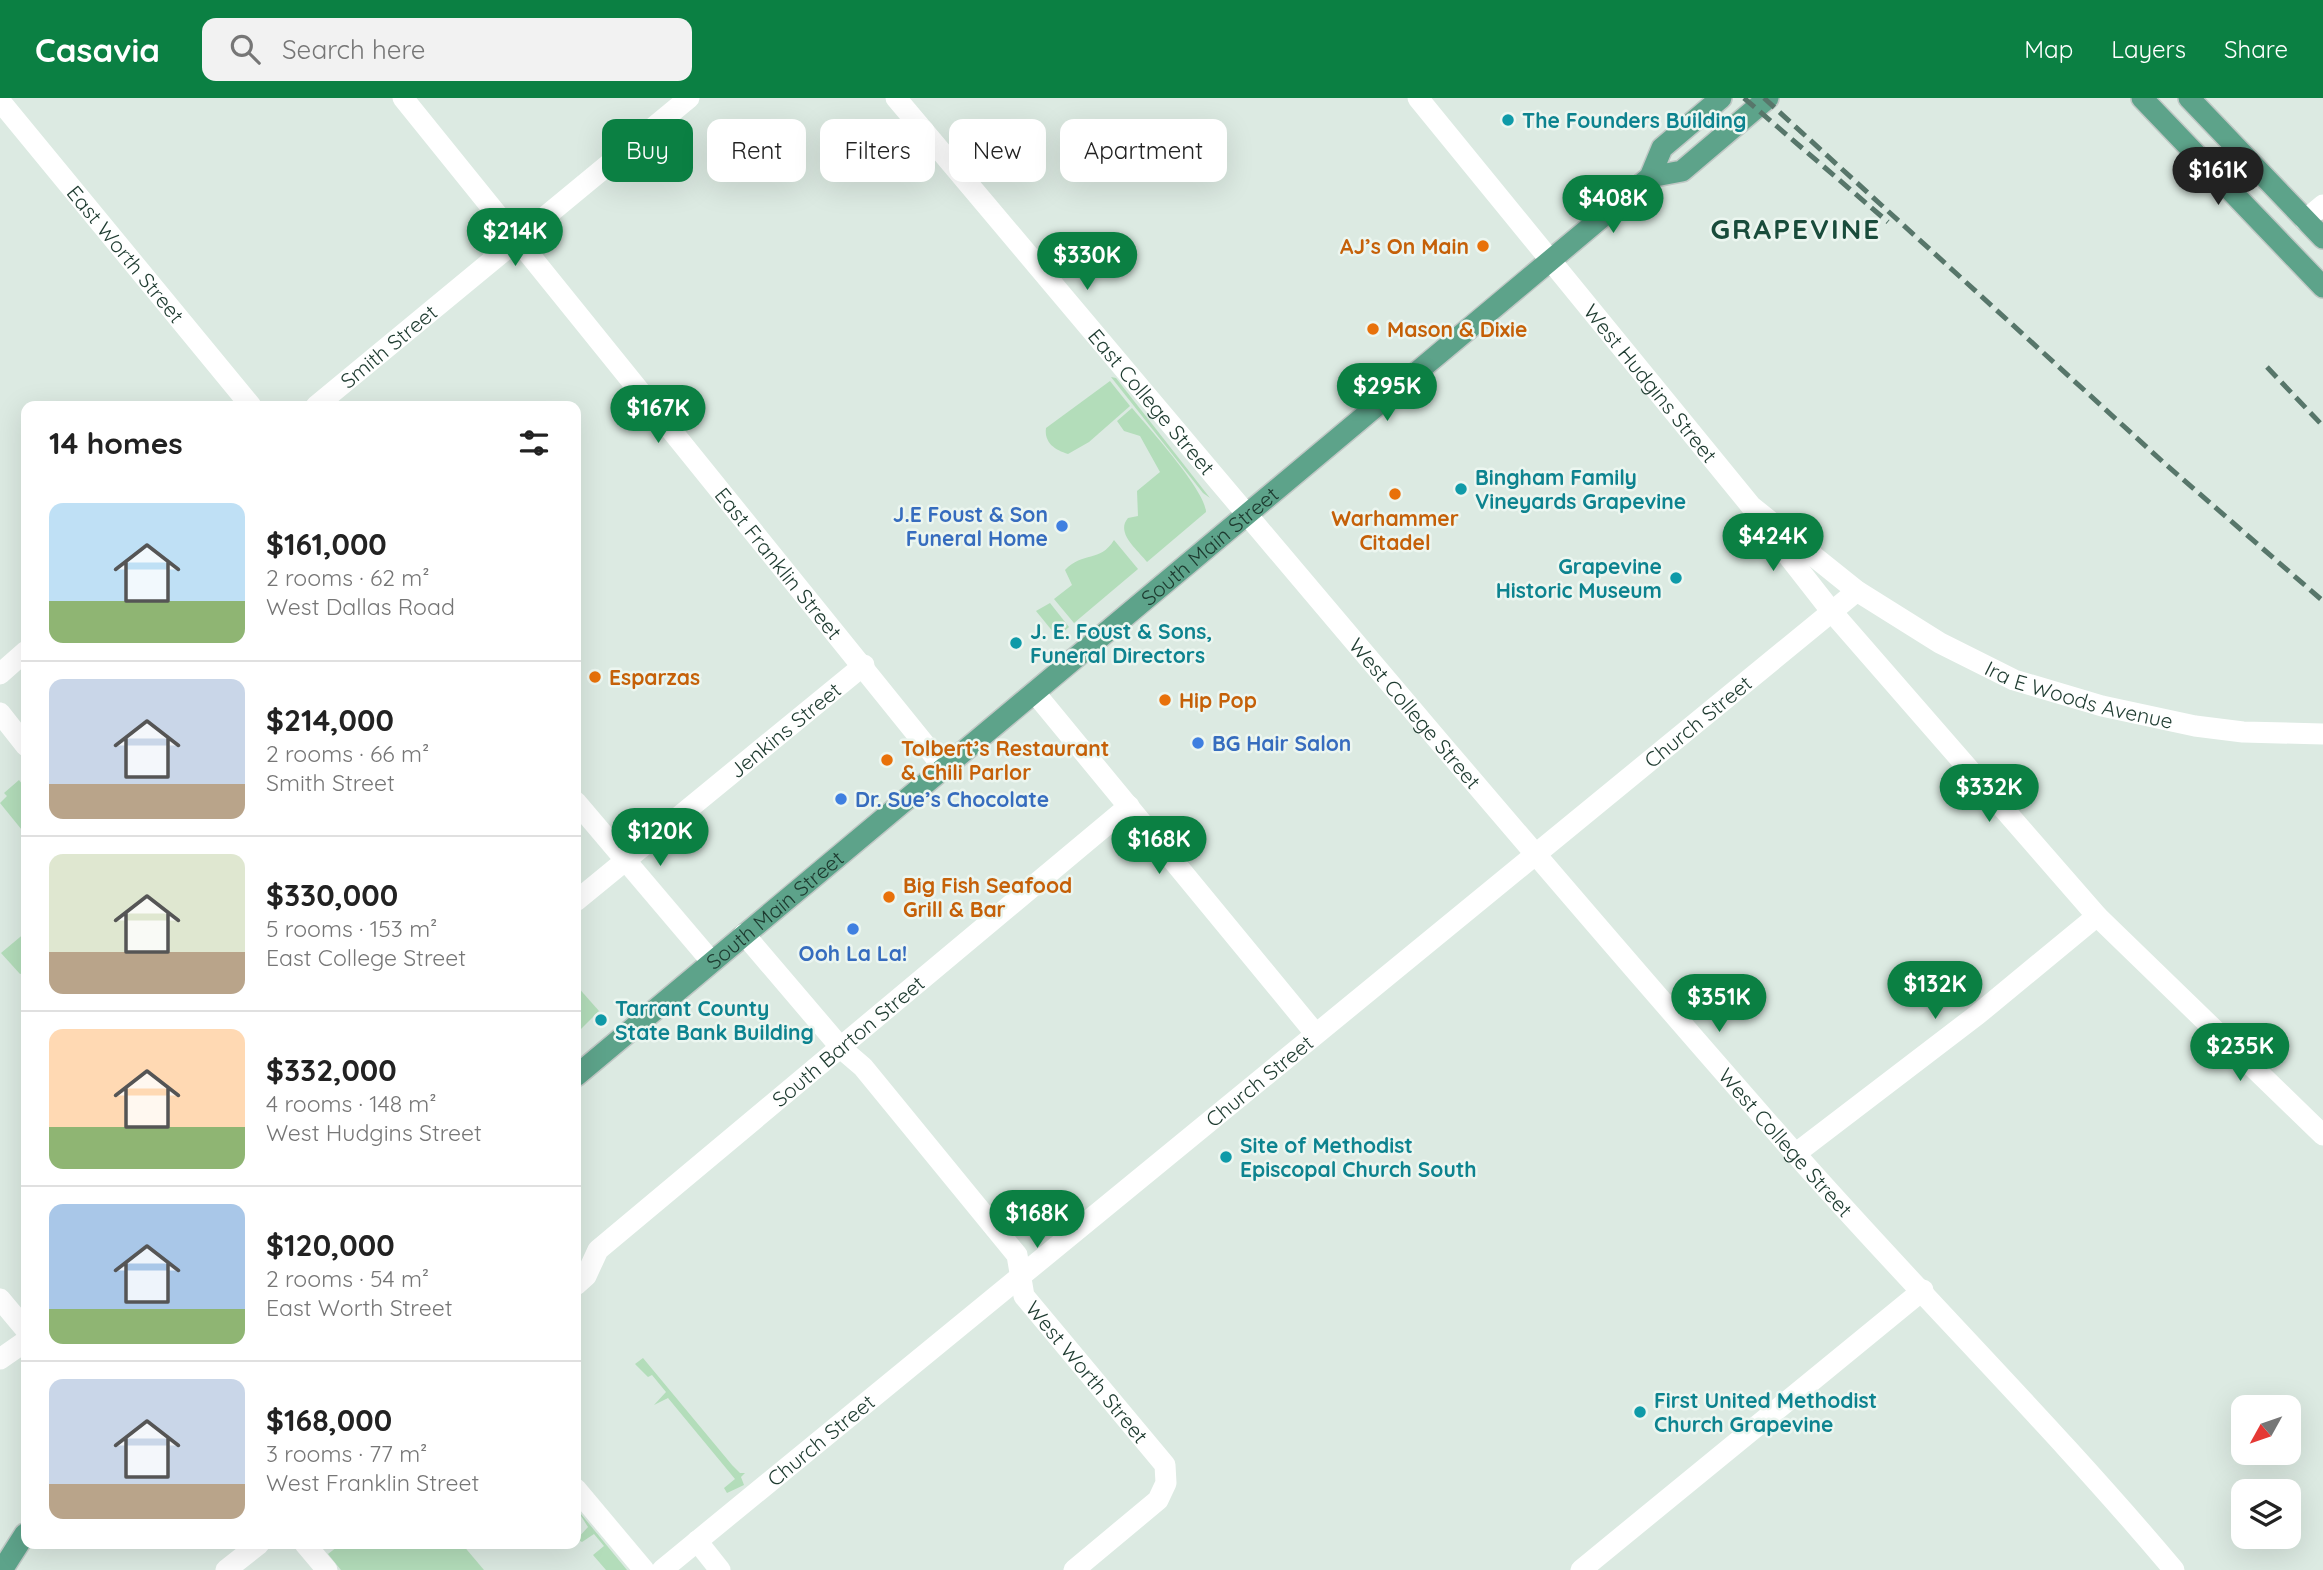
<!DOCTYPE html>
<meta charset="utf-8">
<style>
:root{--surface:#fff;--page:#f2f2f2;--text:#222;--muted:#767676;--line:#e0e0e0;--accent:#0b8043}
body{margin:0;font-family:Quicksand,sans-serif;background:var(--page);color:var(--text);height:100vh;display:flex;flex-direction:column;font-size:26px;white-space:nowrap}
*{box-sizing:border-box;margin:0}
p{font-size:23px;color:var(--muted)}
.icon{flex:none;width:38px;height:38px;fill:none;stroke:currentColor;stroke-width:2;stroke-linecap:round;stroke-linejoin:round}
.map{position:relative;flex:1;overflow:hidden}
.sheet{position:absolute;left:21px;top:303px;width:560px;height:1148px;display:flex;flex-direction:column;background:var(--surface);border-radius:14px;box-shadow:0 7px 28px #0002}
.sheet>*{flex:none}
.top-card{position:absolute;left:602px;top:21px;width:665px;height:63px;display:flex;gap:14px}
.needle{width:46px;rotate:230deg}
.fabs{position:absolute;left:2231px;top:1297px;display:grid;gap:14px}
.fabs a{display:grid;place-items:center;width:70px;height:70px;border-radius:14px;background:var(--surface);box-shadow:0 7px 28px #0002;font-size:35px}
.price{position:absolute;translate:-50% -60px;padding:0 16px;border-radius:24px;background:var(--accent);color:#fff;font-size:23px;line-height:46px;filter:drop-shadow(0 2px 4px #0008)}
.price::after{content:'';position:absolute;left:50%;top:42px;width:21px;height:16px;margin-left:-10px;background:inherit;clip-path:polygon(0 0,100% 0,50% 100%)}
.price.current{background:#222;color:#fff}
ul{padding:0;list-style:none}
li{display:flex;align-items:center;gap:21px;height:175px;padding:0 28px}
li+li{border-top:2px solid var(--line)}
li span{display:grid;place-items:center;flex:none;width:196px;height:140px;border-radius:14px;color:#555}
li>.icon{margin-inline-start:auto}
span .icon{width:84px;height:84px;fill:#fffc;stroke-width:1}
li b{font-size:30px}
h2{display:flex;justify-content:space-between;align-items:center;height:84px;padding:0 28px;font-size:30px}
.pill{padding:0 24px;border-radius:14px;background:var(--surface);box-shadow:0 7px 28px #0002;font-size:24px;line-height:63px}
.pill.current{background:var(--accent);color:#fff}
header{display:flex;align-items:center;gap:42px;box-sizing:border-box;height:98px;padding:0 35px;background:var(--accent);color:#fff}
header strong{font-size:33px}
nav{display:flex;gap:38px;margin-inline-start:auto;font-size:24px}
.search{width:490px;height:63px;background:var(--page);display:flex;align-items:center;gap:18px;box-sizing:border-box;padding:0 24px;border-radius:14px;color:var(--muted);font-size:26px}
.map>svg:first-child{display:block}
</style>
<header>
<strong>Casavia</strong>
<div class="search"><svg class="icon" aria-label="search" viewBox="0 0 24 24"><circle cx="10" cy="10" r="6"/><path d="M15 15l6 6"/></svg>Search here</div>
<nav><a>Map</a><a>Layers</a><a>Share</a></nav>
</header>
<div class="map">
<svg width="2323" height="1472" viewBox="0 0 2323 1472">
<rect width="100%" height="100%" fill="#dceae2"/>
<g fill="#b3ddba">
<polygon points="1111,279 1116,280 1210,400 1203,395"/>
<path d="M1110 283 1130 308 1089 344 1068 356C1055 352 1044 345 1046 330Z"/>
<path d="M1132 310C1148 329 1206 393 1206 414L1147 464C1138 452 1115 435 1128 420L1138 418 1137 393 1160 374 1140 338 1124 333 1117 323Z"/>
<path d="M1114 442 1138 471 1074 525 1054 501 1072 487 1065 472C1083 453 1100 465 1114 442Z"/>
<polygon points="1050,505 1069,529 1062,535 1054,535 1036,513"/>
<polygon points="19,682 26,691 26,737 0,705 7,698 4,695"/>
<polygon points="26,834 26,874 20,876 1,855"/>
<polygon points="576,887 599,913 576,936"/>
<polygon points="643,1260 732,1367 740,1375 745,1375 741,1379 744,1387 727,1395 724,1390 735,1381 668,1300 654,1307 666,1294 652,1277 648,1279 635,1266"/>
<polygon points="576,1410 627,1472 606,1472 593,1457 604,1448 594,1436 582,1444 577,1441 588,1429"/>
<polygon points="341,1446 462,1446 484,1472 341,1472 328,1456"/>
</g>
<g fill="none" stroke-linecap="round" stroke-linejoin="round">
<g stroke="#c0c8c5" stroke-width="24">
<g id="major">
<polyline points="2142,0 2323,189"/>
<polyline points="2189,0 2323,140"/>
<polyline points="1650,79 1682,73 1768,0"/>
<path id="s10" d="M576 978 1650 79 1662 50 1721 0"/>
<polyline points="2,1472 25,1436"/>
</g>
</g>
<g stroke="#fff" stroke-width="21">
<path id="s1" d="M403 0 944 670"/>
<path id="s2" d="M896 0C1193 352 1488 706 1792 1052 1917 1194 2052 1327 2174 1472"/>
<path id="s3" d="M1418 0 1751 408 1857 493 1940 545 2014 582 2102 608 2195 628 2243 634 2323 636"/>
<path id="s4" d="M0 3 251 308"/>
<polyline points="2305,122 2323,107"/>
<path id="s5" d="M316 308 689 0"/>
<polyline points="1767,431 1832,514 2097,818 2323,1037"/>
<polyline points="0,576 26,553"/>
<polyline points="1035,595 1315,935"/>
<polyline points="0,615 26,648"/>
<polyline points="576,704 711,863"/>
<path id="s6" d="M576 803 864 567"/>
<path id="s7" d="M744 836 842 951 863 969 1017 1157 1024 1198 1165 1367 1166 1385 1158 1402 1074 1472"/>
<polyline points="1795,1056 1977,917 2097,818"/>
<path id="s8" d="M576 1187 586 1178 598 1152 1129 708"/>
<polyline points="0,1201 26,1232"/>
<polyline points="0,1261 26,1243"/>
<polyline points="576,1391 644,1472"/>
<polyline points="697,1443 720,1472"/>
<polyline points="305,1446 327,1472"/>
<polyline points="226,1472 259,1446"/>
<path id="s9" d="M662 1472 1857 493"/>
<polyline points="1581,1472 1923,1192"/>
</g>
<use href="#major" stroke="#5da38a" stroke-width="21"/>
<g stroke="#57766a" stroke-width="5" stroke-dasharray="14 7" stroke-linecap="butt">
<polyline points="1744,0 1888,124"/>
<polyline points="1764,0 2163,364 2323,503"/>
<polyline points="2267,269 2323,328"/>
</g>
</g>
<g fill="#0f9aa8" stroke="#ecf6f0" stroke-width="2.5">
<circle cx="1508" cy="22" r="7"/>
<circle cx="1461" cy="391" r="7"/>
<circle cx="1676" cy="480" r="7"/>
<circle cx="1016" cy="545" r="7"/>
<circle cx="601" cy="922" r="7"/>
<circle cx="1226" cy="1059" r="7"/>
<circle cx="1640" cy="1314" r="7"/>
</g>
<g fill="#e8710a" stroke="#ecf6f0" stroke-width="2.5">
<circle cx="1483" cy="148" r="7"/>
<circle cx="1373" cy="231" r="7"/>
<circle cx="1395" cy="396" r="7"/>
<circle cx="595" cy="579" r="7"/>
<circle cx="1165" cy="602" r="7"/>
<circle cx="887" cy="662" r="7"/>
<circle cx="889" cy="799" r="7"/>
</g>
<g fill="#3f7fe0" stroke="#ecf6f0" stroke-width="2.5">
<circle cx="1062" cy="428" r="7"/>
<circle cx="1198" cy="645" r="7"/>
<circle cx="841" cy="701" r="7"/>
<circle cx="853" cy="831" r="7"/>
</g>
<g text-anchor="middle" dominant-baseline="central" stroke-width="5" stroke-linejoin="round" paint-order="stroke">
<g font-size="21" font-weight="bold" fill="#0d838f" stroke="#ecf6f0" text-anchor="start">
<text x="1522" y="22">The Founders Building</text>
<text x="1475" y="379">Bingham Family<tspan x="1475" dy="24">Vineyards Grapevine</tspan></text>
<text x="1662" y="468" text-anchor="end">Grapevine<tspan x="1662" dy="24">Historic Museum</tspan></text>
<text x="1030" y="533">J. E. Foust &amp; Sons,<tspan x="1030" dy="24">Funeral Directors</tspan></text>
<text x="615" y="910">Tarrant County<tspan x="615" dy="24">State Bank Building</tspan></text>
<text x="1240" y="1047">Site of Methodist<tspan x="1240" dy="24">Episcopal Church South</tspan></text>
<text x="1654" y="1302">First United Methodist<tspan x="1654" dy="24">Church Grapevine</tspan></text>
</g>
<g font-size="21" font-weight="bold" fill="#c56008" stroke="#ecf6f0" text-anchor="start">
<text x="1469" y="148" text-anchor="end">AJ’s On Main</text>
<text x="1387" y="231">Mason &amp; Dixie</text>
<text x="1395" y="420" text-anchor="middle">Warhammer<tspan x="1395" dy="24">Citadel</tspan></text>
<text x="609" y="579">Esparzas</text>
<text x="1179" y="602">Hip Pop</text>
<text x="901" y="650">Tolbert’s Restaurant<tspan x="901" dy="24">&amp; Chili Parlor</tspan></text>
<text x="903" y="787">Big Fish Seafood<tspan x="903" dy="24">Grill &amp; Bar</tspan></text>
</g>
<g font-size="21" fill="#1d3a2f" stroke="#ecf6f0">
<text stroke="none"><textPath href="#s4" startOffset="198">East Worth Street</textPath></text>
<text stroke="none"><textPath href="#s5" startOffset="94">Smith Street</textPath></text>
<text stroke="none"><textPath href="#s3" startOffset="368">West Hudgins Street</textPath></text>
<text stroke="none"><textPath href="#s2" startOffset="397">East College Street</textPath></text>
<text stroke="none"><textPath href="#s10" startOffset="826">South Main Street</textPath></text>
<text stroke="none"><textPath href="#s1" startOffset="598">East Franklin Street</textPath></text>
<text stroke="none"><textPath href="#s3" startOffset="910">Ira E Woods Avenue</textPath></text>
<text stroke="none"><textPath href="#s2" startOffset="805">West College Street</textPath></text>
<text stroke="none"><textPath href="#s9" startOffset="1339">Church Street</textPath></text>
<text stroke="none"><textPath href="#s6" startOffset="270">Jenkins Street</textPath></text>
<text stroke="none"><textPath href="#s10" startOffset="259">South Main Street</textPath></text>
<text stroke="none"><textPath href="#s8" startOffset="368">South Barton Street</textPath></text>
<text stroke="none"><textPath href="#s9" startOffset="772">Church Street</textPath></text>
<text stroke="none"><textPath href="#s2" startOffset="1372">West College Street</textPath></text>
<text stroke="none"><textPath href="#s7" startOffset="562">West Worth Street</textPath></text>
<text stroke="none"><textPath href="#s9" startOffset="205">Church Street</textPath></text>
</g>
<g font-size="21" font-weight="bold" fill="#366cbe" stroke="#ecf6f0" text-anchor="start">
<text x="1048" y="416" text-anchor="end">J.E Foust &amp; Son<tspan x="1048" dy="24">Funeral Home</tspan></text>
<text x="1212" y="645">BG Hair Salon</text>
<text x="855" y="701">Dr. Sue’s Chocolate</text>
<text x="853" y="855" text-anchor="middle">Ooh La La!</text>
</g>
<g font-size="28" font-weight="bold" letter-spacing="2" fill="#194c3b" stroke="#ecf6f0">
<text x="1796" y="130">GRAPEVINE</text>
</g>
</g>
</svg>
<div class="fabs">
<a><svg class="needle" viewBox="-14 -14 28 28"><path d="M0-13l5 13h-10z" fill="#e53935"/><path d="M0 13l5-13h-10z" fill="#767676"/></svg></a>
<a><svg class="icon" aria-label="layers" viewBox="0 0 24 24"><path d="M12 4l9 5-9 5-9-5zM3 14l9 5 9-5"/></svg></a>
</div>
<b class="price current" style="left:2218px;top:109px">$161K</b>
<b class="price" style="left:1613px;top:137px">$408K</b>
<b class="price" style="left:515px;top:170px">$214K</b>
<b class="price" style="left:1087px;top:194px">$330K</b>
<b class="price" style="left:1387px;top:325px">$295K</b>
<b class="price" style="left:658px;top:347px">$167K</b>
<b class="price" style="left:1773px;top:475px">$424K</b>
<b class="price" style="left:1989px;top:726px">$332K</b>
<b class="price" style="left:660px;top:770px">$120K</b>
<b class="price" style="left:1159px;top:778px">$168K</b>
<b class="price" style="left:1935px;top:923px">$132K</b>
<b class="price" style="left:1719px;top:936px">$351K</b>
<b class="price" style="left:2240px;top:985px">$235K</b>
<b class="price" style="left:1037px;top:1152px">$168K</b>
<div class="top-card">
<a class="pill current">Buy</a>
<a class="pill">Rent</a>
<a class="pill">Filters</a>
<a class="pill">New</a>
<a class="pill">Apartment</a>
</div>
<section class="sheet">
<h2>14 homes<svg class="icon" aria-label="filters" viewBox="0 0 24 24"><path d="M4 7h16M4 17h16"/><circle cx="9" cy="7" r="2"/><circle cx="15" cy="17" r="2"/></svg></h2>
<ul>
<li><span style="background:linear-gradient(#bfe0f5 70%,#8fb573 0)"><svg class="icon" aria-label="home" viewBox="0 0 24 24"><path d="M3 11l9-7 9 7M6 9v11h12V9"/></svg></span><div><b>$161,000</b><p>2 rooms · 62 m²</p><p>West Dallas Road</p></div></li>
<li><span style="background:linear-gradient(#c9d6e8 75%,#b9a48a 0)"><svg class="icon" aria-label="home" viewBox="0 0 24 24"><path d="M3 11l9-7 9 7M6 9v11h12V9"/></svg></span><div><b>$214,000</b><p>2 rooms · 66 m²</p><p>Smith Street</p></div></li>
<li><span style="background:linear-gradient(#dfe7d0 70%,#b9a48a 0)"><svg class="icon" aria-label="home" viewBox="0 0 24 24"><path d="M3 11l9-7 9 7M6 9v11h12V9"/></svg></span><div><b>$330,000</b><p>5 rooms · 153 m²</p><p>East College Street</p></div></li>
<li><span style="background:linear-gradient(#ffd9b3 70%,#8fb573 0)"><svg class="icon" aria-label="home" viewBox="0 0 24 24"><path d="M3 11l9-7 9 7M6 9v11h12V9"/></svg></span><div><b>$332,000</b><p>4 rooms · 148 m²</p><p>West Hudgins Street</p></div></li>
<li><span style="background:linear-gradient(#a9c7e8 75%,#8fb573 0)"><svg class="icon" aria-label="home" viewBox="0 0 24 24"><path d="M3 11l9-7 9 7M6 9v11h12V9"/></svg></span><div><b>$120,000</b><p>2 rooms · 54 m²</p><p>East Worth Street</p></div></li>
<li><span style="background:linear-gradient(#c9d6e8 75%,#b9a48a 0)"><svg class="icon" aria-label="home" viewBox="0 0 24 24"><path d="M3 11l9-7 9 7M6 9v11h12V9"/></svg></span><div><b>$168,000</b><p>3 rooms · 77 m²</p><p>West Franklin Street</p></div></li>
</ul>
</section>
</div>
